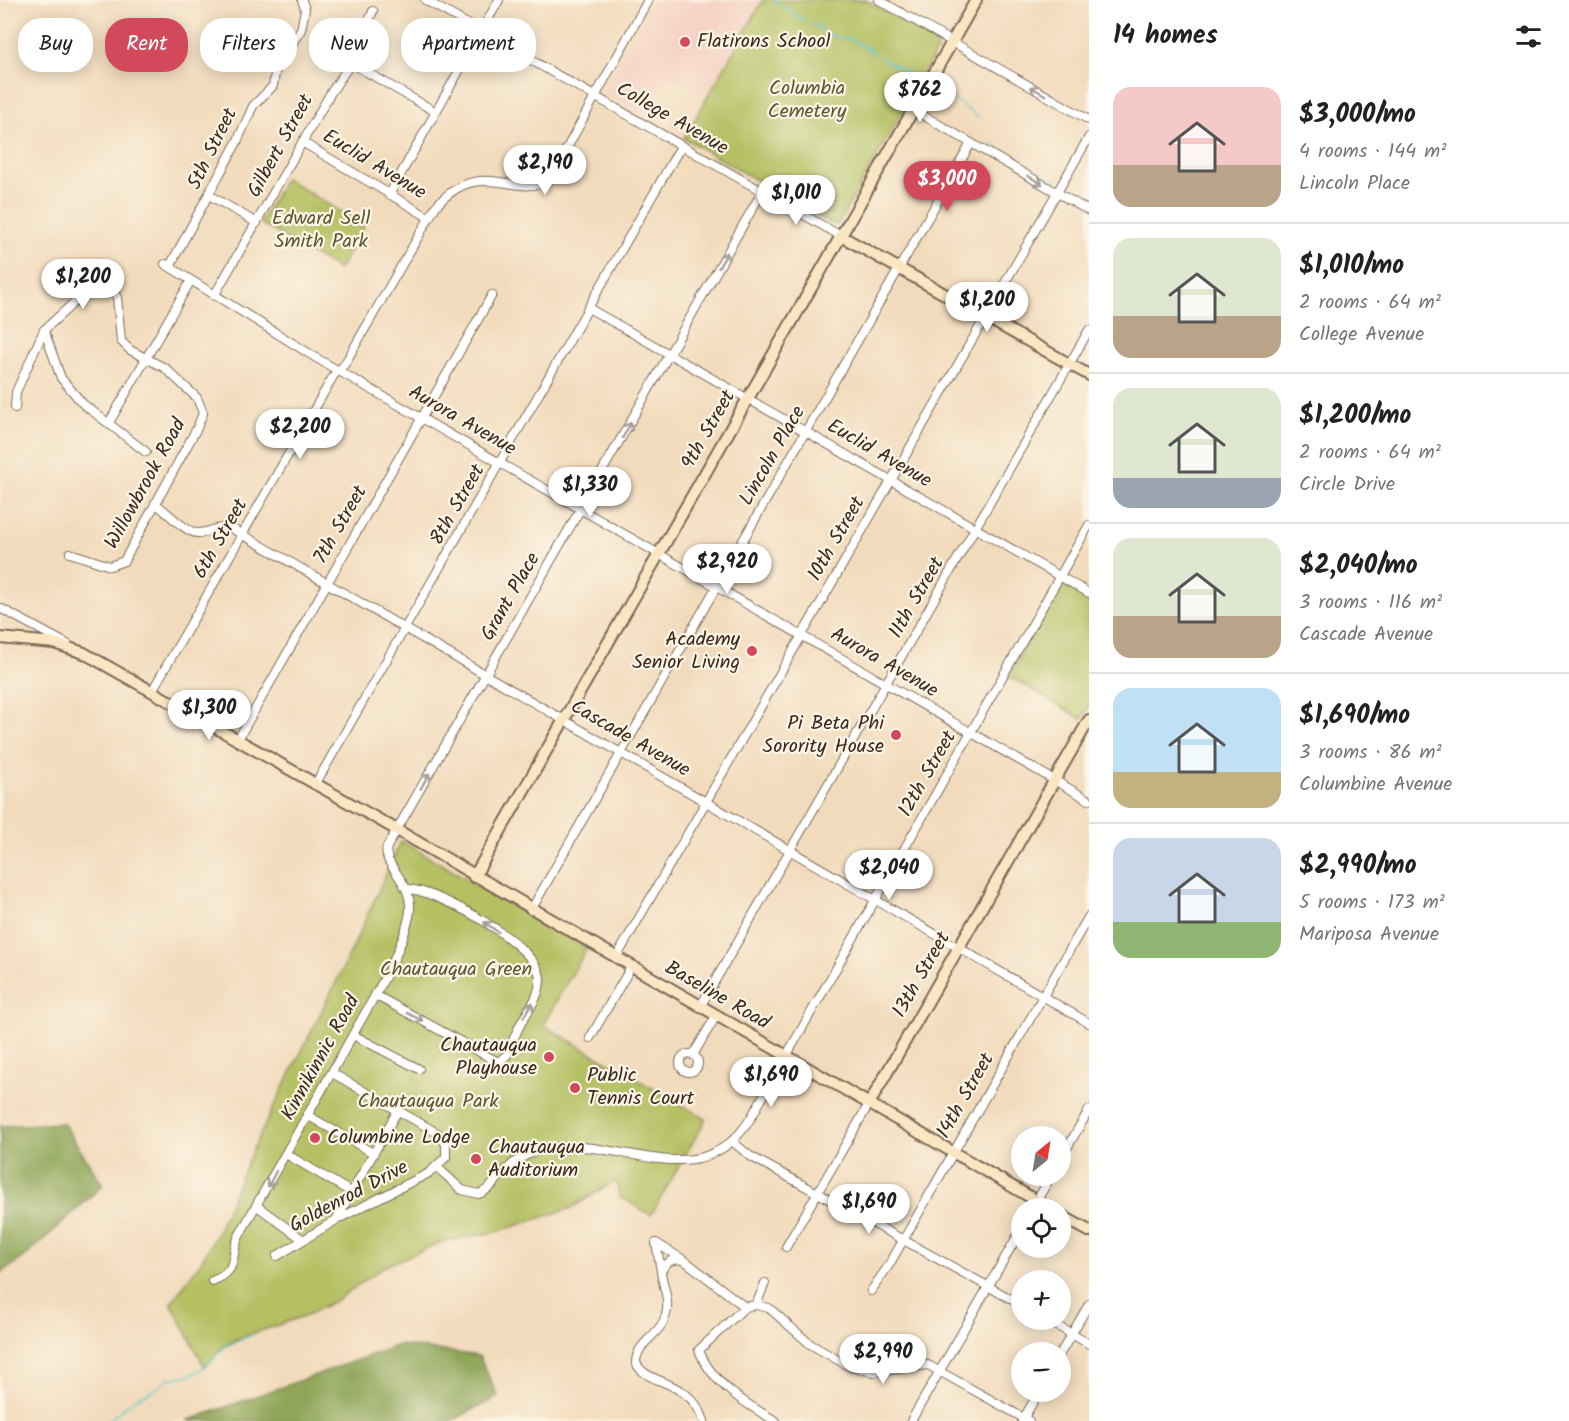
<!DOCTYPE html>
<meta charset="utf-8">
<style>
:root{--surface:#fff;--page:#f2f2f2;--text:#222;--muted:#767676;--line:#e0e0e0;--accent:#d1495b}
body{margin:0;font-family:Kalam,sans-serif;background:var(--page);color:var(--text);height:100vh;display:flex;flex-direction:column;font-size:22px;white-space:nowrap}
*{box-sizing:border-box;margin:0}
p{font-size:20px;color:var(--muted)}
.icon{flex:none;width:33px;height:33px;fill:none;stroke:currentColor;stroke-width:2;stroke-linecap:round;stroke-linejoin:round}
.map{position:relative;flex:1;overflow:hidden}
.drawer{display:flex;flex-direction:column;background:var(--surface);width:480px}
.drawer>*{flex:none}
.top-card{position:absolute;left:18px;top:18px;width:570px;height:54px;display:flex;gap:12px}
.needle{width:39px;rotate:30deg}
.tools{position:absolute;left:1011px;top:1126px;display:grid;gap:12px}
.tools a{display:grid;place-items:center;width:60px;height:60px;border-radius:50%;background:var(--surface);box-shadow:0 3px 15px #0003;font-size:30px}
.price{position:absolute;translate:-50% -51px;padding:0 14px;border-radius:21px;background:#fff;color:#222;font-size:20px;line-height:39px;filter:drop-shadow(0 2px 3px #0008)}
.price::after{content:'';position:absolute;left:50%;top:36px;width:18px;height:14px;margin-left:-9px;background:inherit;clip-path:polygon(0 0,100% 0,50% 100%)}
.price.active{background:var(--accent);color:#fff}
ul{padding:0;list-style:none}
li{display:flex;align-items:center;gap:18px;height:150px;padding:0 24px}
li+li{border-top:2px solid var(--line)}
li span{display:grid;place-items:center;flex:none;width:168px;height:120px;border-radius:18px;color:#555}
li>.icon{margin-inline-start:auto}
span .icon{width:72px;height:72px;fill:#fffc;stroke-width:1}
li b{font-size:26px}
h2{display:flex;justify-content:space-between;align-items:center;height:72px;padding:0 24px;font-size:26px}
.tag{padding:0 21px;border-radius:24px;background:var(--surface);box-shadow:0 3px 15px #0003;font-size:21px;line-height:54px}
.tag.active{background:var(--accent);color:#fff}
main{display:flex;flex:1;min-height:0}
.map>svg:first-child{display:block}
</style>
<main>
<div class="map">
<svg width="1089" height="1421" viewBox="0 0 1089 1421">
<rect width="100%" height="100%" fill="#fcf5e5"/>
<filter id="ink" filterUnits="userSpaceOnUse"><feTurbulence type="fractalNoise" baseFrequency=".0167" numOctaves="2"/><feDisplacementMap in="SourceGraphic" scale="12" xChannelSelector="R" yChannelSelector="G"/><feConvolveMatrix kernelMatrix="1 2 1 2 8 2 1 2 1" color-interpolation-filters="sRGB"/></filter>
<filter id="wash" filterUnits="userSpaceOnUse"><feTurbulence type="fractalNoise" baseFrequency=".008" numOctaves="4" result="noise"/><feDisplacementMap in="SourceGraphic" scale="24" xChannelSelector="R" yChannelSelector="G"/><feGaussianBlur stdDeviation="1.35" result="paint"/><feColorMatrix in="noise" values="0 0 0 0 0 0 0 0 0 0 0 0 0 0 0 0 0 1.4 0 .05"/><feComposite in="paint" operator="in"/></filter>
<g filter="url(#wash)">
<rect width="100%" height="100%" fill="#f2dbbc"/>
<polygon fill="#f6d2c3" points="655,0 763,0 707,94 670,75 645,117 603,92"/>
<g fill="#b4c062" stroke="#787540" stroke-width="1.5">
<polygon points="763,0 866,0 935,40 937,50 838,225 830,223 684,138"/>
<polygon points="285,178 364,226 339,270 260,223"/>
<polygon points="1061,583 1089,599 1089,708 1082,719 1009,676"/>
<polygon points="401,841 587,948 543,1025 706,1119 651,1215 620,1197 615,1181 571,1208 496,1232 444,1241 385,1266 338,1299 307,1315 237,1339 222,1348 205,1367 171,1303 200,1263 216,1235 253,1149 349,956"/>
</g>
<g fill="#8fa658" stroke="#65683b" stroke-width="1.5">
<polygon points="63,1123 103,1185 27,1255 0,1274 0,1126"/>
<polygon points="399,1345 479,1356 498,1397 451,1421 187,1421"/>
</g>
<g fill="none" stroke-linecap="round" stroke-linejoin="round">
<g stroke="#5ac7cf" stroke-width="1.5">
<polyline points="773,0 805,21"/>
<polyline points="811,23 836,38 851,39 876,54"/>
<polyline points="880,57 918,79"/>
<polyline points="933,87 942,90 978,117"/>
<polyline points="993,143 998,149 1056,182"/>
<polyline points="1065,187 1078,195"/>
<polyline points="108,1421 136,1398 153,1391 168,1379 191,1375 199,1371 226,1346 251,1335"/>
</g>
</g>
</g>
<g filter="url(#ink)">
<g fill="none" stroke-linecap="round" stroke-linejoin="round">
<g stroke="#7b6855" stroke-width="10">
<g id="street">
<polyline points="425,0 841,236"/>
<polyline points="879,0 1089,120"/>
<polyline points="351,63 436,112"/>
<polyline points="912,109 1089,211"/>
<polyline points="302,142 428,217"/>
<polyline points="209,195 257,223"/>
<polyline points="389,195 499,0"/>
<polyline points="165,264 318,359 1089,800"/>
<polyline points="172,268 172,262 237,142 253,106 273,86 276,67 301,30 305,9 302,0"/>
<polyline points="214,296 330,94 351,63 373,11"/>
<polyline points="590,309 1089,593"/>
<polyline points="44,330 61,378 83,404 146,452"/>
<polyline points="15,408 16,392 44,330 91,287 109,286 117,297 121,341 130,350 165,368 197,398 203,413 197,428 124,561 110,566 70,553"/>
<polyline points="110,421 190,282"/>
<path d="M155 503C165 510 187 534 198 533 210 533 219 525 231 528L1089 1023"/>
<polyline points="0,608 67,644"/>
<path d="M152 691 334 375 344 365 436 206C482 155 515 201 550 179L648 0"/>
<polyline points="237,741 492,295"/>
<polyline points="315,785 681,146"/>
<polyline points="531,910 971,143"/>
<polyline points="616,958 1089,137"/>
<path d="M375 995 498 1062 507 1055C511 1045 515 1035 520 1025 528 1010 540 997 540 979 539 945 440 892 409 889"/>
<polyline points="700,1007 1089,330"/>
<polyline points="353,1035 419,1069"/>
<polyline points="590,1038 631,967"/>
<circle cx="689" cy="1063" r="9"/>
<polyline points="693,1055 716,1016"/>
<polyline points="307,1115 373,1153"/>
<polyline points="733,1142 750,1156 1022,1305"/>
<polyline points="286,1154 351,1192"/>
<polyline points="1060,1160 1089,1110"/>
<path d="M438 1168 462 1190 479 1194C491 1190 497 1178 506 1170 517 1158 535 1150 550 1148 622 1136 703 1200 752 1116L1089 525"/>
<polyline points="257,1206 302,1239"/>
<polyline points="1032,1209 1051,1176"/>
<polyline points="336,1220 398,1110"/>
<polyline points="786,1247 869,1104"/>
<polyline points="277,1256 336,1220 429,1173 446,1157 446,1144 439,1134 332,1073"/>
<polyline points="661,1271 656,1243 682,1259"/>
<path d="M212 1281C240 1271 229 1257 239 1236 277 1167 318 1098 356 1029 375 995 401 954 409 917 417 882 381 867 387 847L762 192"/>
<polyline points="871,1291 889,1265 1089,916"/>
<polyline points="756,1305 765,1283"/>
<polyline points="1047,1320 1089,1344"/>
<polyline points="1060,1354 1089,1304"/>
<path d="M704 1421C690 1378 647 1386 636 1363 636 1342 661 1335 666 1315 670 1301 663 1286 661 1272 666 1261 673 1258 684 1260L745 1307"/>
<path d="M776 1421C747 1405 711 1383 699 1350L745 1307 756 1305 769 1308 810 1344 850 1367 875 1372 928 1365 1029 1421"/>
<polyline points="911,1421 1022,1228"/>
<polyline points="1022,1421 1039,1392"/>
</g>
</g>
<g stroke="#7b6855" stroke-width="14">
<g id="secondary">
<polyline points="841,236 1089,375"/>
<polyline points="0,638 54,643 84,653 390,826 1051,1209"/>
<polyline points="474,877 976,0"/>
<polyline points="869,1104 1089,720"/>
<polyline points="1060,1215 1089,1231"/>
</g>
</g>
<use href="#street" stroke="#fff" stroke-width="8"/>
<use href="#secondary" stroke="#fbe6c4" stroke-width="10"/>
</g>
<defs><path id="oneway-shaft" d="M-6 0H5M1.5-3L5.5 0L1.5 3" fill="none" stroke-width="1.6" stroke-linecap="round" stroke-linejoin="round" transform="scale(1.5)"/></defs>
<g stroke="#a79f9a">
<use href="#oneway-shaft" transform="translate(1038 91) rotate(-150)"/>
<use href="#oneway-shaft" transform="translate(1035 180) rotate(30)"/>
<use href="#oneway-shaft" transform="translate(723 260) rotate(-60)"/>
<use href="#oneway-shaft" transform="translate(627 430) rotate(-60)"/>
<use href="#oneway-shaft" transform="translate(425 781) rotate(-60)"/>
<use href="#oneway-shaft" transform="translate(491 927) rotate(-144)"/>
<use href="#oneway-shaft" transform="translate(528 1010) rotate(-58)"/>
<use href="#oneway-shaft" transform="translate(415 1017) rotate(28)"/>
<use href="#oneway-shaft" transform="translate(272 1179) rotate(117)"/>
</g>
</g>
<g fill="#d1495b" stroke="#fcf5e5" stroke-width="2">
<circle cx="685" cy="42" r="6"/>
<circle cx="752" cy="651" r="6"/>
<circle cx="896" cy="735" r="6"/>
<circle cx="549" cy="1057" r="6"/>
<circle cx="575" cy="1088" r="6"/>
<circle cx="315" cy="1138" r="6"/>
<circle cx="476" cy="1159" r="6"/>
</g>
<g text-anchor="middle" dominant-baseline="central" stroke-width="4.5" stroke-linejoin="round" paint-order="stroke">
<g font-size="20" fill="#3b2a1e" stroke="#fcf5e5" text-anchor="start">
<text x="697" y="42">Flatirons School</text>
<text x="740" y="640" text-anchor="end">Academy<tspan x="740" dy="23">Senior Living</tspan></text>
<text x="884" y="724" text-anchor="end">Pi Beta Phi<tspan x="884" dy="23">Sorority House</tspan></text>
<text x="537" y="1046" text-anchor="end">Chautauqua<tspan x="537" dy="23">Playhouse</tspan></text>
<text x="587" y="1076">Public<tspan x="587" dy="23">Tennis Court</tspan></text>
<text x="327" y="1138">Columbine Lodge</text>
<text x="488" y="1148">Chautauqua<tspan x="488" dy="23">Auditorium</tspan></text>
</g>
<g font-size="20" fill="#5f5732" stroke="#fcf5e5">
<text x="807" y="89">Columbia<tspan x="807" dy="23">Cemetery</tspan></text>
<text x="321" y="219">Edward Sell<tspan x="321" dy="23">Smith Park</tspan></text>
<text x="456" y="970">Chautauqua Green</text>
<text x="428" y="1102">Chautauqua Park</text>
</g>
<g font-size="20" fill="#3b2a1e" stroke="#fcf5e5">
<text transform="translate(672 119) rotate(30)">College Avenue</text>
<text transform="translate(281 146) rotate(-61)">Gilbert Street</text>
<text transform="translate(213 149) rotate(-64)">5th Street</text>
<text transform="translate(374 165) rotate(31)">Euclid Avenue</text>
<text transform="translate(462 421) rotate(30)">Aurora Avenue</text>
<text transform="translate(709 430) rotate(-60)">9th Street</text>
<text transform="translate(879 454) rotate(30)">Euclid Avenue</text>
<text transform="translate(773 456) rotate(-60)">Lincoln Place</text>
<text transform="translate(146 484) rotate(-61)">Willowbrook Road</text>
<text transform="translate(458 505) rotate(-60)">8th Street</text>
<text transform="translate(341 525) rotate(-60)">7th Street</text>
<text transform="translate(221 539) rotate(-60)">6th Street</text>
<text transform="translate(837 539) rotate(-60)">10th Street</text>
<text transform="translate(511 597) rotate(-60)">Grant Place</text>
<text transform="translate(917 598) rotate(-60)">11th Street</text>
<text transform="translate(884 663) rotate(30)">Aurora Avenue</text>
<text transform="translate(630 739) rotate(30)">Cascade Avenue</text>
<text transform="translate(928 774) rotate(-60)">12th Street</text>
<text transform="translate(922 975) rotate(-60)">13th Street</text>
<text transform="translate(717 996) rotate(30)">Baseline Road</text>
<text transform="translate(321 1058) rotate(-61)">Kinnikinnic Road</text>
<text transform="translate(966 1096) rotate(-60)">14th Street</text>
<text transform="translate(349 1197) rotate(-28)">Goldenrod Drive</text>
</g>
</g>
</svg>
<div class="tools">
<a><svg class="needle" viewBox="-14 -14 28 28"><path d="M0-13l5 13h-10z" fill="#e53935"/><path d="M0 13l5-13h-10z" fill="#767676"/></svg></a>
<a><svg class="icon" aria-label="locate" viewBox="0 0 24 24"><circle cx="12" cy="12" r="6"/><path d="M12 2v4M12 18v4M2 12h4M18 12h4"/></svg></a>
<a>+</a>
<a>−</a>
</div>
<b class="price" style="left:920px;top:123px">$762</b>
<b class="price" style="left:545px;top:196px">$2,190</b>
<b class="price active" style="left:947px;top:212px">$3,000</b>
<b class="price" style="left:796px;top:226px">$1,010</b>
<b class="price" style="left:83px;top:310px">$1,200</b>
<b class="price" style="left:987px;top:333px">$1,200</b>
<b class="price" style="left:300px;top:460px">$2,200</b>
<b class="price" style="left:590px;top:518px">$1,330</b>
<b class="price" style="left:727px;top:595px">$2,920</b>
<b class="price" style="left:209px;top:741px">$1,300</b>
<b class="price" style="left:889px;top:901px">$2,040</b>
<b class="price" style="left:771px;top:1108px">$1,690</b>
<b class="price" style="left:869px;top:1235px">$1,690</b>
<b class="price" style="left:883px;top:1385px">$2,990</b>
<div class="top-card">
<a class="tag">Buy</a>
<a class="tag active">Rent</a>
<a class="tag">Filters</a>
<a class="tag">New</a>
<a class="tag">Apartment</a>
</div>
</div>
<section class="drawer">
<h2>14 homes<svg class="icon" aria-label="filters" viewBox="0 0 24 24"><path d="M4 7h16M4 17h16"/><circle cx="9" cy="7" r="2"/><circle cx="15" cy="17" r="2"/></svg></h2>
<ul>
<li><span style="background:linear-gradient(#f6c9c9 65%,#b9a48a 0)"><svg class="icon" aria-label="home" viewBox="0 0 24 24"><path d="M3 11l9-7 9 7M6 9v11h12V9"/></svg></span><div><b>$3,000/mo</b><p>4 rooms · 144 m²</p><p>Lincoln Place</p></div></li>
<li><span style="background:linear-gradient(#dfe7d0 65%,#b9a48a 0)"><svg class="icon" aria-label="home" viewBox="0 0 24 24"><path d="M3 11l9-7 9 7M6 9v11h12V9"/></svg></span><div><b>$1,010/mo</b><p>2 rooms · 64 m²</p><p>College Avenue</p></div></li>
<li><span style="background:linear-gradient(#dfe7d0 75%,#9aa5b1 0)"><svg class="icon" aria-label="home" viewBox="0 0 24 24"><path d="M3 11l9-7 9 7M6 9v11h12V9"/></svg></span><div><b>$1,200/mo</b><p>2 rooms · 64 m²</p><p>Circle Drive</p></div></li>
<li><span style="background:linear-gradient(#dfe7d0 65%,#b9a48a 0)"><svg class="icon" aria-label="home" viewBox="0 0 24 24"><path d="M3 11l9-7 9 7M6 9v11h12V9"/></svg></span><div><b>$2,040/mo</b><p>3 rooms · 116 m²</p><p>Cascade Avenue</p></div></li>
<li><span style="background:linear-gradient(#bfe0f5 70%,#c2b280 0)"><svg class="icon" aria-label="home" viewBox="0 0 24 24"><path d="M3 11l9-7 9 7M6 9v11h12V9"/></svg></span><div><b>$1,690/mo</b><p>3 rooms · 86 m²</p><p>Columbine Avenue</p></div></li>
<li><span style="background:linear-gradient(#c9d6e8 70%,#8fb573 0)"><svg class="icon" aria-label="home" viewBox="0 0 24 24"><path d="M3 11l9-7 9 7M6 9v11h12V9"/></svg></span><div><b>$2,990/mo</b><p>5 rooms · 173 m²</p><p>Mariposa Avenue</p></div></li>
</ul>
</section>
</main>
